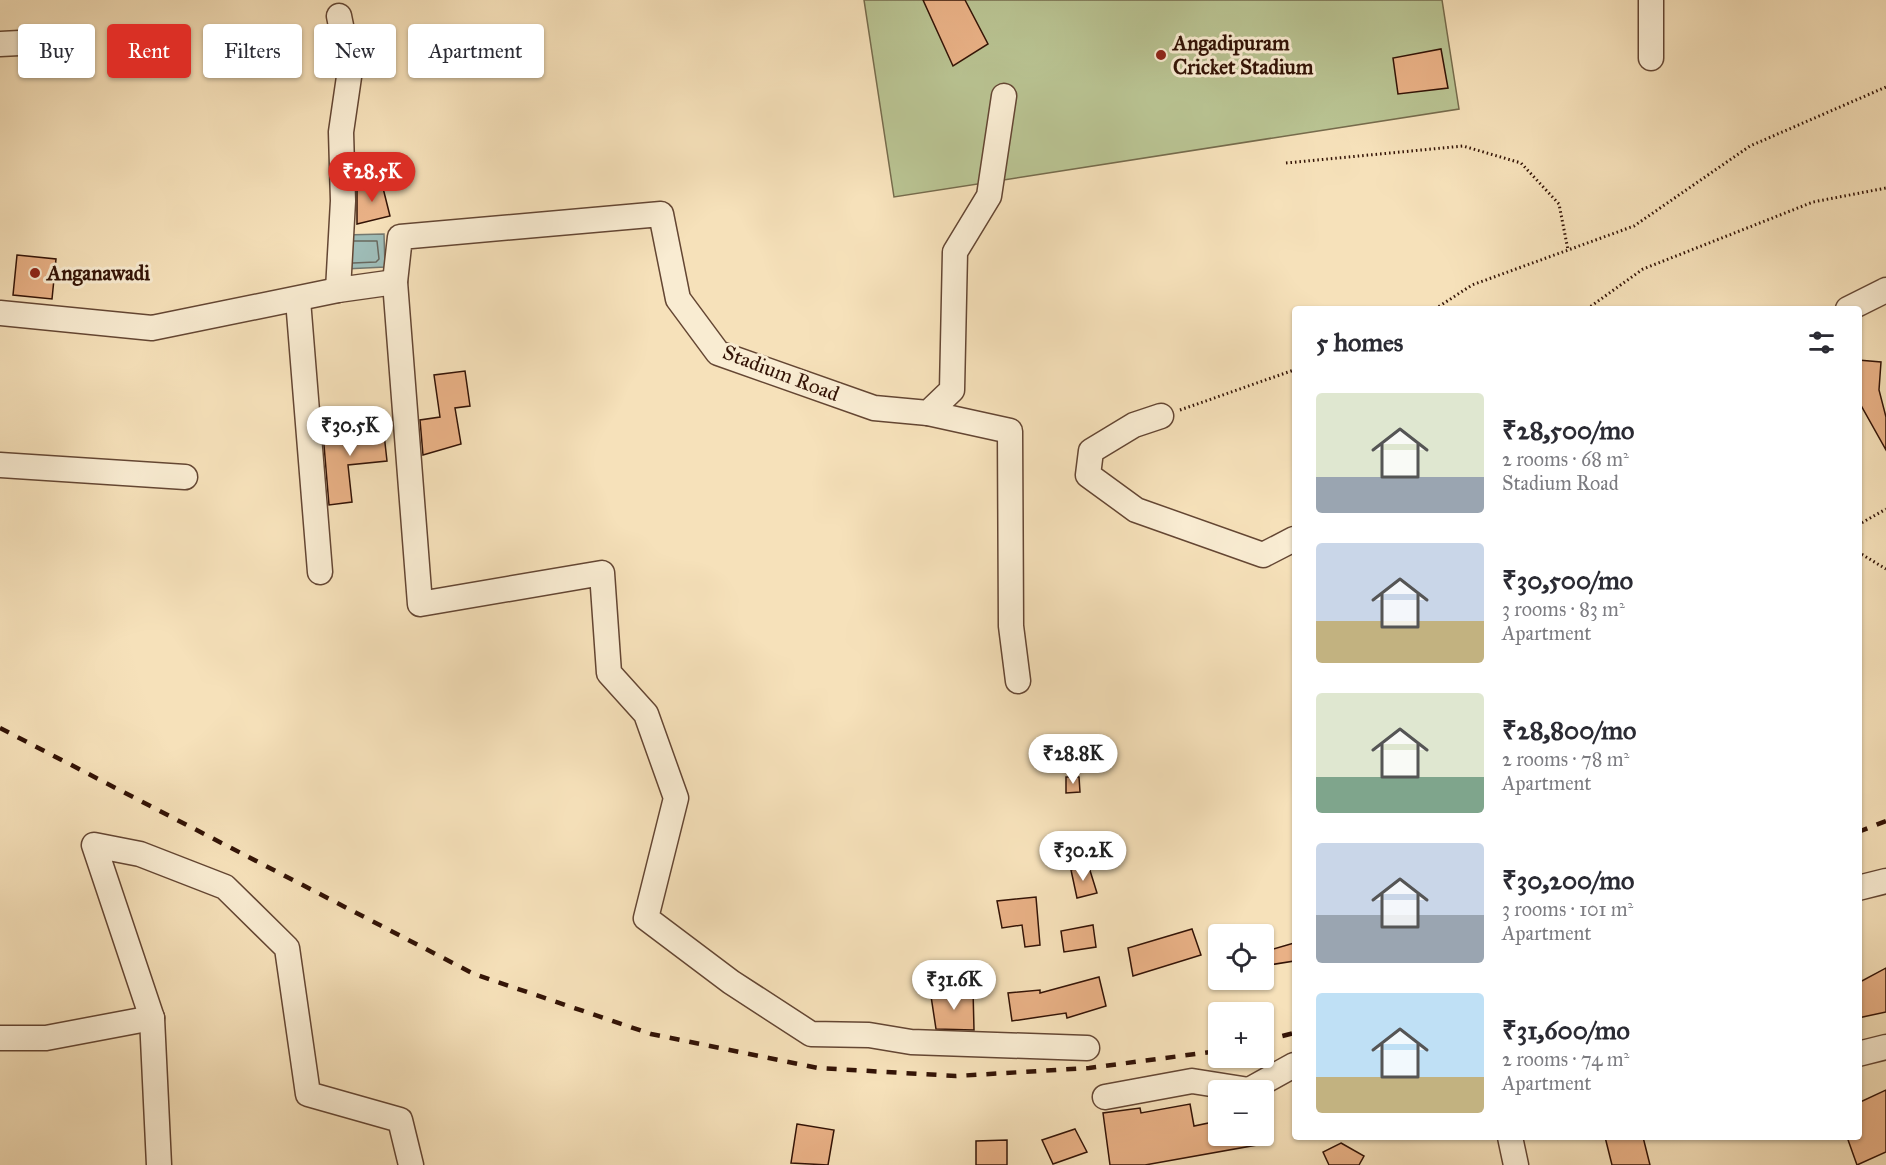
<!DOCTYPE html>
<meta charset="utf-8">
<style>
:root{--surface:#fff;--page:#f7f7f7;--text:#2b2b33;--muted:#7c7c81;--accent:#d93025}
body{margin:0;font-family:"IM FELL Great Primer",serif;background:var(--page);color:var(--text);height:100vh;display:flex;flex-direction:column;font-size:22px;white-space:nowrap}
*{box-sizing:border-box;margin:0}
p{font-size:20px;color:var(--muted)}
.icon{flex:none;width:33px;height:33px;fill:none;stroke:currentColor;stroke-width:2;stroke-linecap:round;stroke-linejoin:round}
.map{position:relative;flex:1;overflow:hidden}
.side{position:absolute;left:1292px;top:306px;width:570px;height:834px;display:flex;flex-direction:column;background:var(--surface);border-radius:6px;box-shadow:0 2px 4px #0004}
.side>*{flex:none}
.top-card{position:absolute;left:18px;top:24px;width:570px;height:54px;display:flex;gap:12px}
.controls{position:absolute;left:1208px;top:924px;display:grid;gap:12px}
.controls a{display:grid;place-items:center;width:66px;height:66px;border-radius:6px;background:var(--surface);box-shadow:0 2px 4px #0004;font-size:30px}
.price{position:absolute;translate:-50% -51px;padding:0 14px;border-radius:21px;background:#fff;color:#222;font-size:20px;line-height:39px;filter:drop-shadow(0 2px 3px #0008)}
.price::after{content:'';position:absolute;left:50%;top:36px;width:18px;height:14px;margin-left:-9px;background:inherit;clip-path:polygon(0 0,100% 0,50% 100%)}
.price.on{background:var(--accent);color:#fff}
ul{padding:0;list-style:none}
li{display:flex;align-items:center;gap:18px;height:150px;padding:0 24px}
li span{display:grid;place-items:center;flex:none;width:168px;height:120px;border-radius:6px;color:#555}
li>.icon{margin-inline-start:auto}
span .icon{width:72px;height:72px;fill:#fffc;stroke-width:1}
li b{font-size:26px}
h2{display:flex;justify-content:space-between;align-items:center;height:72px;padding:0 24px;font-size:26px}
.tag{padding:0 21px;border-radius:6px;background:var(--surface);box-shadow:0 2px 4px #0004;font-size:21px;line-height:54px}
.tag.on{background:var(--accent);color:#fff}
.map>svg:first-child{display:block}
</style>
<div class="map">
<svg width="1886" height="1165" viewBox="0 0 1886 1165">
<rect width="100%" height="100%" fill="#f6e1ba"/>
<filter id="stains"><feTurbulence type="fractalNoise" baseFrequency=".00333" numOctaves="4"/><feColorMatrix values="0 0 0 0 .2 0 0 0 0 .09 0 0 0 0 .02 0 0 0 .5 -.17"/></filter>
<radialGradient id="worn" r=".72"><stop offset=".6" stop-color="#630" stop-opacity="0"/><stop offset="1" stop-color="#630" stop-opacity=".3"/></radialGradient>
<polygon fill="#b9c392" stroke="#766b4c" stroke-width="1.5" points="864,0 1442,0 1459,109 894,197"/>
<polygon fill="#9ebcb7" stroke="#737870" stroke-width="1.5" points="384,234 385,267 345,269 344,235"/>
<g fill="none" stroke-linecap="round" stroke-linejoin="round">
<polyline stroke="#68685e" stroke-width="1.5" points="353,263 376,262 379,259 377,241 354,241"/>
</g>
<g fill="#e9b186" stroke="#331306" stroke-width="1.5">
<polygon points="923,0 965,0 988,44 953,66"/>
<polygon points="1441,49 1448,88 1398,94 1393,58"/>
<polygon points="381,180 390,216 357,224 357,189"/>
<polygon points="17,255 56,259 52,299 13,295"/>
<polygon points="1858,360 1881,362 1879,390 1886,417 1886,450 1858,400"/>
<polygon points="465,371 470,406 455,408 461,444 423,455 420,420 440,417 434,375"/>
<polygon points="383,425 387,461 348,465 352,502 329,505 323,433"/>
<polygon points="1066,777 1079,777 1080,792 1066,793"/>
<polygon points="1088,864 1097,893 1077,898 1071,870"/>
<polygon points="1036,897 1040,945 1025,947 1022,925 1002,928 997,901"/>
<polygon points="1093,925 1096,947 1064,952 1061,931"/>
<polygon points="1192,929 1201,955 1133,976 1128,948"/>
<polygon points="1294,943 1294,961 1263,966 1263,952"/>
<polygon points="1886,968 1886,1012 1858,1018 1858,983"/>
<polygon points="1099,977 1106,1006 1067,1018 1066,1013 1012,1021 1008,993 1040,990 1040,993"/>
<polygon points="973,989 974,1030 936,1029 931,996"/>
<polygon points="1886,1090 1886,1152 1857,1165 1847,1137 1858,1137 1858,1103"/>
<polygon points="1190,1104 1194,1126 1218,1121 1218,1136 1268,1136 1268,1143 1145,1165 1110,1165 1103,1113 1140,1108 1141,1113"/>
<polygon points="797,1124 834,1130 828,1165 791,1163"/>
<polygon points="1075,1129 1087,1152 1053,1164 1042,1140"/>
<polygon points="1605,1137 1643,1137 1650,1165 1612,1165"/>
<polygon points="1007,1140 1007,1165 976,1165 976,1141"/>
<polygon points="1341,1143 1364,1156 1359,1165 1329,1165 1323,1152"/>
</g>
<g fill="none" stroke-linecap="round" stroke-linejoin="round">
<g stroke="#644633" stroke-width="27">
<g id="minor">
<polyline points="1651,0 1651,58"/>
<polyline points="0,44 39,42"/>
<polyline points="1004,96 989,196 955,252 952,390 928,413 874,408 718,353 678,299 661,214 400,237 395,282 420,604 602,573 609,673 646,714 676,798 646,918 731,982 811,1034 869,1035 911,1042 1087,1048"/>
<polyline points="338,290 343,201 341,132 350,70 339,16"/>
<polyline points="298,300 320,572"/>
<polyline points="1848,309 1886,290"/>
<polyline points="0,313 152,328 338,290 395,282"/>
<polyline points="928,413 1010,431 1011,626 1018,681"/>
<polyline points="1161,416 1134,425 1091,451 1088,475 1136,510 1263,555 1294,539"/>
<polyline points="0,465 185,477"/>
<polyline points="1858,888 1886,881"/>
<polyline points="0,1038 46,1038 152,1018"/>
<polyline points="1858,1054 1886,1047"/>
<polyline points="1249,1090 1294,1065"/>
<polyline points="1105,1097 1192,1081 1249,1090"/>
<polyline points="1510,1137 1516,1165"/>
<polyline points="159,1165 152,1018 94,845 140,854 225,887 287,948 308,1094 400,1120 411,1165"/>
</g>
</g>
<g stroke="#331306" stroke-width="3" stroke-dasharray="1.5 3" stroke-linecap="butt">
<polyline points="1286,163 1463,146 1521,163 1559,204 1568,250"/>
<polyline points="1435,309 1472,285 1634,226 1750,146 1886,87"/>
<polyline points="1587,309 1643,269 1813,202 1886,188"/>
<polyline points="1180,410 1294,370"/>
<polyline points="1858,525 1886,509"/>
<polyline points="1858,552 1886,569"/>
</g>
<use href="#minor" stroke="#f9ecd2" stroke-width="24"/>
<g stroke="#331306" stroke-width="4.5" stroke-dasharray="10 10" stroke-linecap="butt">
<polyline points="0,728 474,974 651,1034 818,1068 956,1076 1089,1068 1218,1051"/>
<polyline points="1858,832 1886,821"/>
<polyline points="1263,1041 1294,1033"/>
</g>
</g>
<g fill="#8f2418" stroke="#f9ecd2" stroke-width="2">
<circle cx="1161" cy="55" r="6"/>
<circle cx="35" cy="273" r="6"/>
</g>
<g text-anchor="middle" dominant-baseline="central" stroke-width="6" stroke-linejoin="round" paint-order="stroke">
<g font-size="21" font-weight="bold" fill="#331306" stroke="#f9ecd2" text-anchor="start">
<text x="1173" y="43">Angadipuram<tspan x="1173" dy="24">Cricket Stadium</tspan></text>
<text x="47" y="273">Anganawadi</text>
</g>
<g font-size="21" fill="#331306" stroke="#f9ecd2">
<text transform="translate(781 373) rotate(21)">Stadium Road</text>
</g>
</g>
<rect width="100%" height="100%" filter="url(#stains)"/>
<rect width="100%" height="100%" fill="url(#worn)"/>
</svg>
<div class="controls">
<a><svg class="icon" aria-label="locate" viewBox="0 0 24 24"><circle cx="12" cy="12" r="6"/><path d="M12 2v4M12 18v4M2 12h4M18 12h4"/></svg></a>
<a>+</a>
<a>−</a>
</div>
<b class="price on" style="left:372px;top:203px">₹28.5K</b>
<b class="price" style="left:350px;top:457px">₹30.5K</b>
<b class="price" style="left:1073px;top:785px">₹28.8K</b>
<b class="price" style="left:1083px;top:882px">₹30.2K</b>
<b class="price" style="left:954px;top:1011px">₹31.6K</b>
<div class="top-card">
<a class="tag">Buy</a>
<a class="tag on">Rent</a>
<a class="tag">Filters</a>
<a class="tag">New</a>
<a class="tag">Apartment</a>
</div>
<section class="side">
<h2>5 homes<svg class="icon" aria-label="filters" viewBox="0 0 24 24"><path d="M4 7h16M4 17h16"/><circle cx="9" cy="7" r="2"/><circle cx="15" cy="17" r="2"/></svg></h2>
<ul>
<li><span style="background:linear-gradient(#dfe7d0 70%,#9aa5b1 0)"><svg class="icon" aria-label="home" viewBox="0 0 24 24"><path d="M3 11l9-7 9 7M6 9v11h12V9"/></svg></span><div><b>₹28,500/mo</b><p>2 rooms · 68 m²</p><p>Stadium Road</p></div></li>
<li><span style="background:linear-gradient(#c9d6e8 65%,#c2b280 0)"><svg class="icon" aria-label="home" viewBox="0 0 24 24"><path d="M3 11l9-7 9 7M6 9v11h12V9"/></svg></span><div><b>₹30,500/mo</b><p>3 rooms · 83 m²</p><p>Apartment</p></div></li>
<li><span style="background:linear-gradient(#dfe7d0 70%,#7fa58c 0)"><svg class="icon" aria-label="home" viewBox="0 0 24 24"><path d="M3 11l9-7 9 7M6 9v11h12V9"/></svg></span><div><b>₹28,800/mo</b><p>2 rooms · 78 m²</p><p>Apartment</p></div></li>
<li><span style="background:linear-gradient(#c9d6e8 60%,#9aa5b1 0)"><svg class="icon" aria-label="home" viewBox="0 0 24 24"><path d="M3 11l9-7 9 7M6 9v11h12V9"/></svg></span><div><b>₹30,200/mo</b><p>3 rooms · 101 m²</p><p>Apartment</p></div></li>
<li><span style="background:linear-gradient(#bfe0f5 70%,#c2b280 0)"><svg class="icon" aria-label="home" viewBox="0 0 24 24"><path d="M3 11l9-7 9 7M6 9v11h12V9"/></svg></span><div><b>₹31,600/mo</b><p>2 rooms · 74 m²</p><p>Apartment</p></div></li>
</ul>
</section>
</div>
